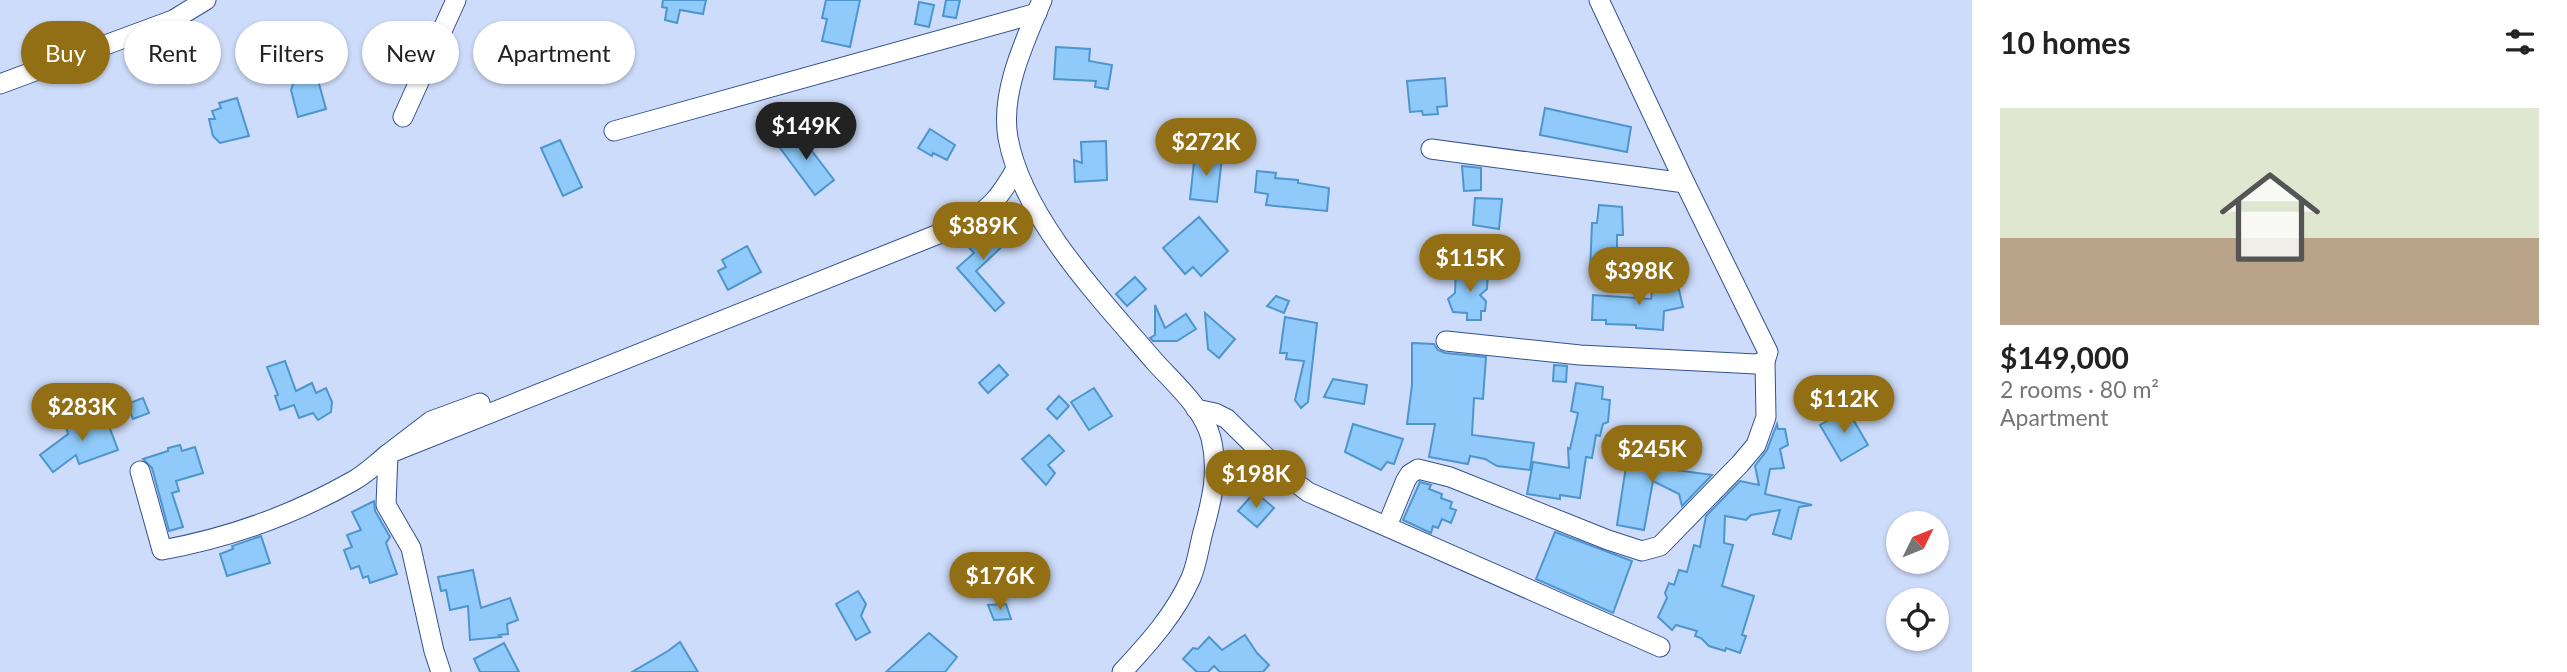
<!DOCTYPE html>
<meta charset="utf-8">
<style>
:root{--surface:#fff;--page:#f6f6f6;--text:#222;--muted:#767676;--accent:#926e15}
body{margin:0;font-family:Lato,sans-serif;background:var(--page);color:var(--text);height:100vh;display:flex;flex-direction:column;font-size:26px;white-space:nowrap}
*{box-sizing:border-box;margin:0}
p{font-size:23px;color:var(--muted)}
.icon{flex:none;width:38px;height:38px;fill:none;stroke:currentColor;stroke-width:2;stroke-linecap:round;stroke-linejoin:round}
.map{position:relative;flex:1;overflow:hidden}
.drawer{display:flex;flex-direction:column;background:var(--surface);width:595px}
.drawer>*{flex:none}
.banner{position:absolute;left:21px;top:21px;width:665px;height:63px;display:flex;gap:14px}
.needle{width:46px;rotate:47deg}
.tools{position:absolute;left:1886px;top:511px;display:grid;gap:14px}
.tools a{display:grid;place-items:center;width:63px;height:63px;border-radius:50%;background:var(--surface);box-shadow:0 2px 5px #0004;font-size:35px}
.price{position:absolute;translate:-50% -60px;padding:0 16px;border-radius:24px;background:var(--accent);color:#fff;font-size:23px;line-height:46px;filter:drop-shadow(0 2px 4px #0008)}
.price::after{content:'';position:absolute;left:50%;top:42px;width:21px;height:16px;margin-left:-10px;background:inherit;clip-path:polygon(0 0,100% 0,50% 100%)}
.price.active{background:#222;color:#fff}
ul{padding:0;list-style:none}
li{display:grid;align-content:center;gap:14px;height:371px;padding:0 28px}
li span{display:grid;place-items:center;height:217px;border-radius:0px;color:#555}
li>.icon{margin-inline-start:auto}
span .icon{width:126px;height:126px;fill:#fffc;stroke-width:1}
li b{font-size:30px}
h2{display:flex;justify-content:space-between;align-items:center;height:84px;padding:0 28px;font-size:30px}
.tag{padding:0 24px;border-radius:32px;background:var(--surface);box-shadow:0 2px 5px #0004;font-size:24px;line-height:63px}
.tag.active{background:var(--accent);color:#fff}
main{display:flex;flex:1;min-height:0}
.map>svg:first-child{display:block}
</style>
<main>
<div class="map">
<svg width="1972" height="672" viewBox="0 0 1972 672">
<rect width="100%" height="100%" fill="#cddcfa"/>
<g fill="#8fcafa" stroke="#4d95cc" stroke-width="2">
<polygon points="663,0 706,0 703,14 680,10 677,23 665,20 667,8 662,7"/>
<polygon points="826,0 860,0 850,47 822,41 827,19 822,18"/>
<polygon points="946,0 960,0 956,18 943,16"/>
<polygon points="919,2 934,5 929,27 915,24"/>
<polygon points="1056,47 1090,49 1089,61 1112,65 1108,89 1095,87 1096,81 1054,79"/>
<polygon points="316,73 326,109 298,117 291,90 295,78"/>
<polygon points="1445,78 1447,106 1437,107 1438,114 1423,115 1422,111 1410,112 1407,81"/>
<polygon points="237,98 249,136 220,143 213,136 209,119 215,119 212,111 221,108 219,103"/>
<polygon points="1545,108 1631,127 1627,152 1540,135"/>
<polygon points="930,129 955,145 947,160 933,153 932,156 918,148"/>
<polygon points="796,130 834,180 815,195 777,144"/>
<polygon points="560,140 582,187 563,196 541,148"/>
<polygon points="1106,141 1107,180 1075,182 1074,160 1082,163 1081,142"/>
<polygon points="1195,153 1222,157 1217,202 1190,199"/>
<polygon points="1462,166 1481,168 1481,190 1464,191"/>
<polygon points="1257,171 1276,173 1275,178 1298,180 1298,183 1329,188 1327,211 1266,205 1268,194 1255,192"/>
<polygon points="1475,198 1502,199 1499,229 1473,225"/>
<polygon points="1599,205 1622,207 1623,235 1617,235 1617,262 1660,263 1661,269 1593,281 1593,272 1590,272 1592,223 1597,223"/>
<polygon points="1199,217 1228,251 1201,276 1193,267 1185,274 1163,248"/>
<polygon points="985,225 994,234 999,231 1008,241 976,271 1004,303 995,311 957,268 974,253 964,242"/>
<polygon points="747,246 761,272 728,290 718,271 726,267 722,260"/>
<polygon points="1456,270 1488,272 1487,289 1480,295 1486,301 1485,311 1481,311 1481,320 1467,320 1467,313 1453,312 1448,299 1455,293"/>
<polygon points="1135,277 1146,289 1127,306 1116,294"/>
<polygon points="1676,277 1683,307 1664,311 1663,330 1636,328 1636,325 1606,324 1606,320 1592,320 1593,295 1651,299 1653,282"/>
<polygon points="1276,296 1289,301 1284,313 1267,306"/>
<polygon points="1155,305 1165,328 1186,314 1196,329 1177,341 1153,341 1150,338 1155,335"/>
<polygon points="1205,313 1235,339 1219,358 1208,349"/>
<polygon points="1285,317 1317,323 1308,402 1301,408 1295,400 1304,361 1286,359 1287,353 1280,353"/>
<polygon points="1412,343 1434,344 1438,350 1445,353 1486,357 1483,399 1474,398 1472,435 1534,443 1530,470 1497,466 1485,459 1470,456 1468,464 1429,457 1435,424 1407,424 1412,385"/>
<polygon points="285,361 296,391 312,383 316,393 326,388 332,402 331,412 318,420 313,413 299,418 294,405 280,410 275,396 278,395 267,367"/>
<polygon points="999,365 1008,375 988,393 979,383"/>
<polygon points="1554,365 1567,366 1566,382 1553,381"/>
<polygon points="1333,379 1367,385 1364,404 1324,397"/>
<polygon points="1576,383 1603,387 1602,399 1610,400 1608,422 1603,424 1600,436 1596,435 1592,458 1586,457 1580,498 1560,495 1560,499 1527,494 1533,462 1569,468 1568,448 1570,449 1578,413 1571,411"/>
<polygon points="1094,388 1112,416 1089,430 1071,402"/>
<polygon points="1059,396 1069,406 1057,419 1047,409"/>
<polygon points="143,398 149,413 133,419 127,404"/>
<polygon points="1847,409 1868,445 1841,461 1820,425"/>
<polygon points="104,413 118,450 79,464 76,455 53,472 40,455 68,434 66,427"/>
<polygon points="1353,424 1403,439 1394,464 1387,462 1381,470 1345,452"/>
<polygon points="1777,424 1778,429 1785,429 1788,445 1780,449 1784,468 1770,469 1765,494 1812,505 1799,507 1791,539 1773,534 1780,510 1751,515 1746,520 1725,516 1724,543 1733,545 1722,586 1754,596 1742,635 1746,636 1740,653 1726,648 1725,651 1709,646 1701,638 1695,636 1697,631 1676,625 1672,630 1658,617 1667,598 1665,593 1669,583 1674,585 1679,570 1687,572 1694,545 1700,547 1706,516 1740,481 1759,485 1755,466 1767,450"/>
<polygon points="1049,435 1064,451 1048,465 1055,473 1046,485 1022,459"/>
<polygon points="180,445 182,451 195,447 203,473 176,481 179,491 172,493 183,527 169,531 152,468 143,459 168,451 168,448"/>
<polygon points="1644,446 1663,448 1661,468 1712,475 1682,506 1679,494 1653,481 1644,530 1617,525 1627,460 1632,449 1644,450"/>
<polygon points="1420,482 1431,485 1429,489 1442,494 1441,498 1452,502 1450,508 1456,510 1451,523 1442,519 1438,528 1433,526 1431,533 1403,520"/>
<polygon points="1255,492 1274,508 1257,527 1238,511"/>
<polygon points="374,501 375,511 390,537 386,543 397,574 370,583 368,576 363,578 359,566 351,569 344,550 352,547 347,535 361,530 352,512"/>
<polygon points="1555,532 1632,561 1613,613 1536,579"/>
<polygon points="261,536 270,563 227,576 220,554 233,549 232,546"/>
<polygon points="473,570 481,608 510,598 518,620 507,624 508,634 499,635 501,637 470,640 468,606 450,610 446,590 441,591 438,577"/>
<polygon points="858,591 866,604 861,616 870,632 856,640 836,604"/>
<polygon points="1006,604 1011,619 994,620 988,605"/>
<polygon points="929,633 957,657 945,672 886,672"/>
<polygon points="1245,635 1257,653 1269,665 1263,672 1220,672 1214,666 1208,672 1197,672 1183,659 1193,648 1198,649 1209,637 1222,650"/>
<polygon points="680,642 698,672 632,672 668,651"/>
<polygon points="504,643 519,672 480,672 474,659"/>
</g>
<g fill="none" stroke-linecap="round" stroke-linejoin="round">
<g stroke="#335190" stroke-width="21">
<g id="minor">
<path d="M1042 0C1025 41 1000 92 1008 138 1023 219 1102 300 1155 362 1175 384 1203 408 1211 438 1219 471 1212 500 1203 532 1199 547 1197 564 1191 578 1175 614 1149 643 1122 672"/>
<polyline points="0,84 173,20 206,0"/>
<polyline points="403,117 456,0"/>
<polyline points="614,131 1037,13"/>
<polyline points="1431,149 1685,183"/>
<polyline points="1446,341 1580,355 1756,364 1765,361 1768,352 1685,183 1599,0"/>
<polyline points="1196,409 1215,413 1227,419 1278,469 1308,492 1660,647"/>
<path d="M140 471 162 550C228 538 295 514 353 481 366 474 377 463 388 454L961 225C990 210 1000 197 1016 169"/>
<polyline points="1387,526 1406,480 1410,474 1418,469 1450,477 1608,540 1642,551 1660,546 1740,464 1756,445 1766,417 1765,361"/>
<polyline points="441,672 434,651 411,548 386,505 388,454 431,421 480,403"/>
</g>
</g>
<use href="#minor" stroke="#fff" stroke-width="19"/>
</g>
</svg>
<div class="tools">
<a><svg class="needle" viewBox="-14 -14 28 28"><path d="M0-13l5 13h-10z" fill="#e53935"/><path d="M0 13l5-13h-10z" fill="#767676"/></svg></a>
<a><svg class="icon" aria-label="locate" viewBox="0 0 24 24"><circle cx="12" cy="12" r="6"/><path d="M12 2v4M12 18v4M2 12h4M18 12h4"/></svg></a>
</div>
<b class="price active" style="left:806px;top:162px">$149K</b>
<b class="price" style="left:1206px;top:178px">$272K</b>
<b class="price" style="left:983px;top:262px">$389K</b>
<b class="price" style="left:1470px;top:294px">$115K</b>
<b class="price" style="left:1639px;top:307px">$398K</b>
<b class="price" style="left:1844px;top:435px">$112K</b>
<b class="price" style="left:82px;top:443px">$283K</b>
<b class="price" style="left:1652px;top:485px">$245K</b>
<b class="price" style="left:1256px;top:510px">$198K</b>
<b class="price" style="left:1000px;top:612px">$176K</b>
<div class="banner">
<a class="tag active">Buy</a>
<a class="tag">Rent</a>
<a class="tag">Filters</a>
<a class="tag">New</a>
<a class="tag">Apartment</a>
</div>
</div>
<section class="drawer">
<h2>10 homes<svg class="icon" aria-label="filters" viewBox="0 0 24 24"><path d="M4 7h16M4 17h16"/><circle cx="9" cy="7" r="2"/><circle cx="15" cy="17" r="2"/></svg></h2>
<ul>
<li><span style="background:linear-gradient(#dfe7d0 60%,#b9a48a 0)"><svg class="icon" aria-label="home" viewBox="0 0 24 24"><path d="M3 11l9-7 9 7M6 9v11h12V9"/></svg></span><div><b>$149,000</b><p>2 rooms · 80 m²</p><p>Apartment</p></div></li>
</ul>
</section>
</main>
